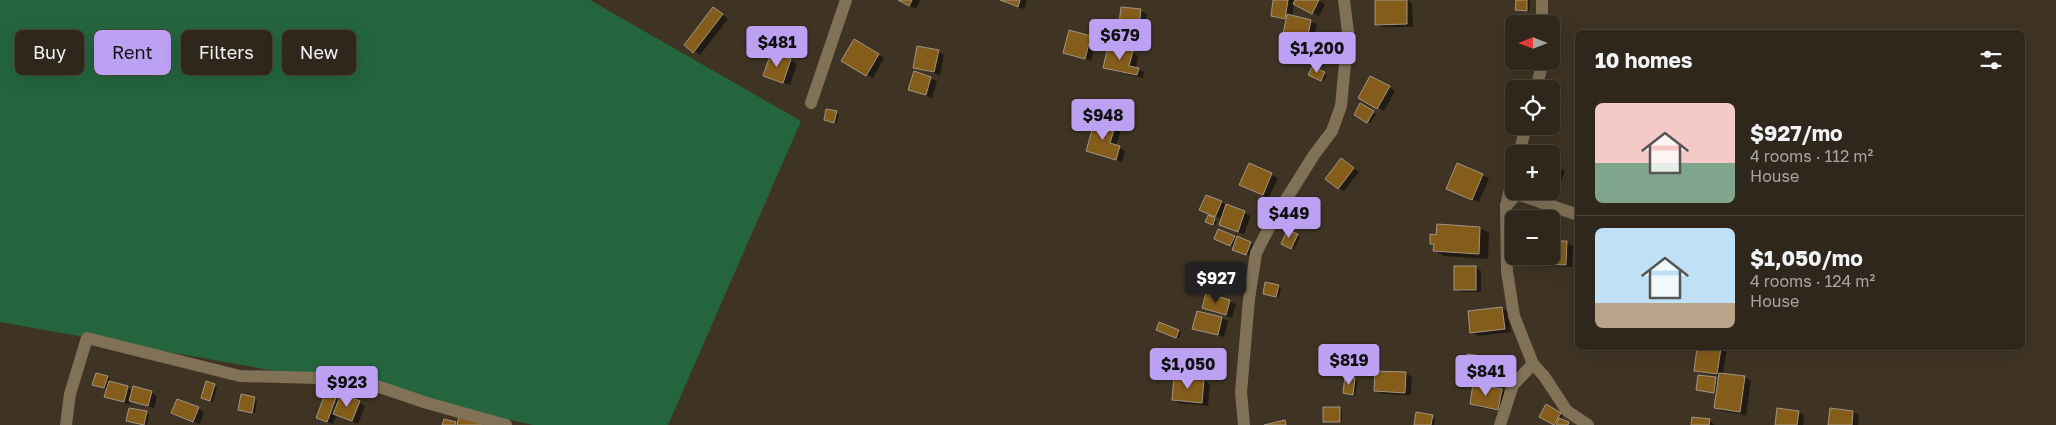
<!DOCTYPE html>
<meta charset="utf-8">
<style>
:root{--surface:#2f271b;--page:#372f24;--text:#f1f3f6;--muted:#a7a5a3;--line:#4a443a;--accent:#bca0f2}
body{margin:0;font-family:"Golos Text",sans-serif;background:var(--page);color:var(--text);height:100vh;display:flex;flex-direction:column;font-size:19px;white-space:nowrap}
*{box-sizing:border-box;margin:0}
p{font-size:16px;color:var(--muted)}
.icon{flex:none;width:28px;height:28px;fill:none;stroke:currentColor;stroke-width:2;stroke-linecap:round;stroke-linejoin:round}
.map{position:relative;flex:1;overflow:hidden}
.panel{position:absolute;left:1575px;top:30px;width:450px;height:320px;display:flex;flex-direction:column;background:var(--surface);border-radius:8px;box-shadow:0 5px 20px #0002,0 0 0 1px var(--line)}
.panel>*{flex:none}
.top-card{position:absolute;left:15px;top:30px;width:475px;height:45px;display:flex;gap:10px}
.needle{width:32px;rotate:270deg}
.fabs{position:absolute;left:1505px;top:15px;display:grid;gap:10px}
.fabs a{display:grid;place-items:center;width:55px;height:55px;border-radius:8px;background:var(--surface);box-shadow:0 5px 20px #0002,0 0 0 1px var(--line);font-size:25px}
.price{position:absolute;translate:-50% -42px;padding:0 11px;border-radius:5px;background:var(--accent);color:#111;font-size:16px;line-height:32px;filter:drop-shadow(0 1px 2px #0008)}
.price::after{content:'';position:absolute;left:50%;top:30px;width:15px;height:11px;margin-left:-8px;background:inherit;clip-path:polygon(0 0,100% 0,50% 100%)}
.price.on{background:#222;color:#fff}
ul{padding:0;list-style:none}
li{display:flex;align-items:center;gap:15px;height:125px;padding:0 20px}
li+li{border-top:1px solid var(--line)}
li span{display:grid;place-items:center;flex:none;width:140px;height:100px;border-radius:8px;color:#555}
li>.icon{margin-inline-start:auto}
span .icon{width:60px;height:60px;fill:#fffc;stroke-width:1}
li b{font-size:21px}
h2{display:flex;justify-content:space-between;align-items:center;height:60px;padding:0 20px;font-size:21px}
.pill{padding:0 18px;border-radius:8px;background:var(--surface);box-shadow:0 5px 20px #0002,0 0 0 1px var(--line);font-size:18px;line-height:45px}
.pill.on{background:var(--accent);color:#111}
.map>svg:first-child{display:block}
</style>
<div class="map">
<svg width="2056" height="425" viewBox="0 0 2056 425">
<rect width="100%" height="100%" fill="#3f3424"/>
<polygon fill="#24653e" points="0,0 590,0 801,121 668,425 533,425 315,378 0,322"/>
<g fill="#0007">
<polygon points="900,0 920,0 916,9"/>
<polygon points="1001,0 1027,0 1024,9 1007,4"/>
<polygon points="1275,0 1317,0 1325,4 1319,16 1294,4 1292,17 1317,24 1311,53 1282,45 1287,21 1272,16"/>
<polygon points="1407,0 1412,3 1413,27 1382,27 1376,24"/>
<polygon points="1517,0 1530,0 1529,12 1516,9"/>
<polygon points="1122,8 1141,11 1147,14 1145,30 1138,29 1145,33 1144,48 1123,46 1117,42 1128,28 1120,24"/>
<polygon points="720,12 728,19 700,55 686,45"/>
<polygon points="1090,37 1096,40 1091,61 1065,53"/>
<polygon points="854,41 884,58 873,78 843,60"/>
<polygon points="938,51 944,55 940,75 914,67"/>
<polygon points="1132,52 1138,56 1136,68 1144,72 1143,78 1110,70 1104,67"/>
<polygon points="790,60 797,64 790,85 765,76"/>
<polygon points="1313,68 1327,75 1324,81 1312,76"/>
<polygon points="914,73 937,81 932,98 909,89"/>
<polygon points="1371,77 1395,91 1384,111 1360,98"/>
<polygon points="1361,105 1376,114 1370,123 1355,114"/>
<polygon points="1127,111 1133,115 1132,125 1103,124 1121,130 1116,146 1125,151 1122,162 1088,151 1096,120 1094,118"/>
<polygon points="836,113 839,114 837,123 828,121"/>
<polygon points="1347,163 1359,172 1344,191 1338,188"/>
<polygon points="1250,164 1278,178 1269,198 1247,188"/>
<polygon points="1457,164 1489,178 1479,202 1454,192"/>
<polygon points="1551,164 1565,171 1557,191 1551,188"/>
<polygon points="1221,202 1251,216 1244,234 1226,228 1222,219 1207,213"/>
<polygon points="1209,217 1217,221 1216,225 1210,223"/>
<polygon points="1438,226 1480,228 1489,233 1488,259 1444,256 1435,251 1435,245 1431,243 1438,236"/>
<polygon points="1297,235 1300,237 1294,249 1283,244"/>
<polygon points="1234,237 1253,244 1249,256 1218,240"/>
<polygon points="1567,243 1573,246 1572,267 1541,266 1535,263 1551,256"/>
<polygon points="1475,267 1481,271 1481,292 1461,292 1455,289"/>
<polygon points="1279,286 1281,288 1279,298 1264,294"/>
<polygon points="1207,294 1236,304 1232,318 1203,307"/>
<polygon points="1502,308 1508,312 1511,332 1478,336 1471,332"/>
<polygon points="1222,318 1228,321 1224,337 1194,328"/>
<polygon points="1160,331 1178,331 1181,332 1179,338"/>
<polygon points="1697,348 1727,348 1723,374 1745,377 1751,381 1746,415 1722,411 1716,408 1718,394 1697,390 1715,379 1719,381 1720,376 1701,373 1695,370 1699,349"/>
<polygon points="1497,359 1503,363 1500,385 1471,381 1465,377"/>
<polygon points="1406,373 1412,377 1411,395 1382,394 1376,391"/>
<polygon points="107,377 110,378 109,382 133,390 151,392 157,396 154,408 131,401 130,405 106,396 108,389 97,386"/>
<polygon points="1346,378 1358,381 1355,396 1344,393"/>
<polygon points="1204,380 1210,384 1208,406 1179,403 1173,400"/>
<polygon points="207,383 217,387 213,402 202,398"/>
<polygon points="1501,390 1508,394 1504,412 1477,407 1471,403"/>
<polygon points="255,398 257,399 255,413 242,411"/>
<polygon points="335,399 359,402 365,406 358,424 337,414 333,424 324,421"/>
<polygon points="1546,406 1563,415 1560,420 1571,425 1555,425 1540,417"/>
<polygon points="198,408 204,412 200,424 179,416"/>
<polygon points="1340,408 1342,410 1342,423 1324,421"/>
<polygon points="130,409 149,414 147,425 130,422"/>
<polygon points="1831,409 1853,412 1859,415 1858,425 1829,425"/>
<polygon points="1798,412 1804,415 1803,425 1776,425"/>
<polygon points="1432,416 1435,418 1434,425 1415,425"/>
<polygon points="1709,420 1715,425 1692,425"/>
</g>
<g fill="#855d1b" stroke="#a29583">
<polygon points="898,0 912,0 909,6"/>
<polygon points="1000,0 1020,0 1018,7"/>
<polygon points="1273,0 1288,0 1285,19 1271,16"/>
<polygon points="1295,0 1319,0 1312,14 1293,4"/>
<polygon points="1375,0 1407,0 1407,24 1375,25"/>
<polygon points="1516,0 1527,0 1527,11 1515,10"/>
<polygon points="713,7 723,14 693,53 684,45"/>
<polygon points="1121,7 1141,9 1139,27 1119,24"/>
<polygon points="1287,14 1311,20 1305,51 1281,45"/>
<polygon points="1117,26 1139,28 1138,45 1116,43"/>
<polygon points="1069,30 1091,36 1085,59 1063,53"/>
<polygon points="854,39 879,54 866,76 841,61"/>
<polygon points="917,46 939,50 934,72 913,68"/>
<polygon points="1108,46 1133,51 1129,66 1139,68 1137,75 1103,68"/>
<polygon points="771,53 791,59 783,83 763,76"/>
<polygon points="1312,67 1325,72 1321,81 1308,75"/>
<polygon points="914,71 931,77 926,95 908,90"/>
<polygon points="1370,76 1390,86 1377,109 1358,98"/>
<polygon points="1360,103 1374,111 1367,123 1354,115"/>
<polygon points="1094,106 1127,110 1126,123 1092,119"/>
<polygon points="826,109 837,111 834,123 824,120"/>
<polygon points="1095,120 1115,126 1110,143 1120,146 1116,160 1086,151"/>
<polygon points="1341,158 1354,168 1338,189 1325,179"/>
<polygon points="1249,163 1272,173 1263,195 1239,185"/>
<polygon points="1457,163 1483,174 1472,200 1446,189"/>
<polygon points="1551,163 1560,166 1551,186"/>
<polygon points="1206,195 1222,201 1215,217 1199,210"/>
<polygon points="1226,204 1245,211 1238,232 1219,225"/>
<polygon points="1208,215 1215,218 1213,225 1205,222"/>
<polygon points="1437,224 1480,227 1479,254 1433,251 1434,244 1430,244 1430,234 1436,235"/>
<polygon points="1218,229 1235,236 1230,246 1214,239"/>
<polygon points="1287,230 1298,234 1291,249 1281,244"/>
<polygon points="1237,236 1251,242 1246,255 1232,250"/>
<polygon points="1551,241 1567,241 1566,265 1534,264 1534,256 1551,256"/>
<rect x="1454" y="266" width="22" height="24"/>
<polygon points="1265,282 1279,285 1276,297 1263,294"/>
<polygon points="1206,293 1230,300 1226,315 1202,308"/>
<polygon points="1502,307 1505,329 1470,333 1468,311"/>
<polygon points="1197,311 1222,317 1218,335 1192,329"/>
<polygon points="1159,322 1179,330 1176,338 1156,330"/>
<polygon points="1694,348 1721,348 1717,374 1694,371 1697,348"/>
<polygon points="1467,354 1498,358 1494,382 1464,378"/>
<polygon points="1375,371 1406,372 1405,393 1374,391"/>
<polygon points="96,373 108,376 104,388 92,385"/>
<polygon points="1719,373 1745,376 1740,412 1714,408"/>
<polygon points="1698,375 1716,377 1714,393 1696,390"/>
<polygon points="1174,376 1204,379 1202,403 1172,400"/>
<polygon points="1345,376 1355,378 1353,395 1343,393"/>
<polygon points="109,381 128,386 124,402 104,397"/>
<polygon points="206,381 215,384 210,401 201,398"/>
<polygon points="1473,384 1502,389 1498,410 1470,404"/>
<polygon points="133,386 152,391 148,406 129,401"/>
<polygon points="241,394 255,397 252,413 238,410"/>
<polygon points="325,394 336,398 327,422 316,418"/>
<polygon points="341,394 360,401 352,421 333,414"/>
<polygon points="177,399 199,407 193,422 171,413"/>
<polygon points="1546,404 1561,413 1554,425 1539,417"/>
<rect x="1323" y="407" width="17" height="15"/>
<polygon points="129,408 147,411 144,425 126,421"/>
<polygon points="1777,408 1799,411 1797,425 1775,425"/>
<polygon points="1830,408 1853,411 1852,425 1828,425"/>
<polygon points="1416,412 1433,415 1431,425 1414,425"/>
<polygon points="459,416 482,422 482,425 457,425"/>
<polygon points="1692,417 1710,419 1709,425 1691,425"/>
<polygon points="1559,418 1569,422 1568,425 1556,425"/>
<polygon points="444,419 456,422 455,425 442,425"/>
<polygon points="1285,420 1286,425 1264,425"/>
</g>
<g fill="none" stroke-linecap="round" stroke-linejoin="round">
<g stroke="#817157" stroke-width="12">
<polyline points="1542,0 1542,24"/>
<polyline points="1536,89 1543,61"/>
<polyline points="811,103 846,0"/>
<polyline points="1519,154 1526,126"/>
<polyline points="1514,173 1506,206 1507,271 1514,316 1533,364 1544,376 1567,411 1588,425"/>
<polyline points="1506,206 1517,194 1578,215"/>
<polyline points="66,425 70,394 87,338 240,376 356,379 427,403 506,425"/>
<polyline points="1244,425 1241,392 1249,299 1256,253 1273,220 1314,155 1332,131 1341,106 1348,32 1344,0"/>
<polyline points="1500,425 1513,385 1533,364"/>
</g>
</g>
</svg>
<div class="fabs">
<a><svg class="needle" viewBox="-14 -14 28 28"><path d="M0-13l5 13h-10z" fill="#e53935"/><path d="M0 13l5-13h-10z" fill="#a7a5a3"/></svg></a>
<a><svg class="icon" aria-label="locate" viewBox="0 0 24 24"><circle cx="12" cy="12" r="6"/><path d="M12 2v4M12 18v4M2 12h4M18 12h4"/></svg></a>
<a>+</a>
<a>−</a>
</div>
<b class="price" style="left:1120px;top:61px">$679</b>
<b class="price" style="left:777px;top:68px">$481</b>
<b class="price" style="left:1317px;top:74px">$1,200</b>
<b class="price" style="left:1103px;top:141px">$948</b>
<b class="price" style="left:1289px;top:239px">$449</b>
<b class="price on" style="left:1216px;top:304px">$927</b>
<b class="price" style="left:1349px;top:386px">$819</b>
<b class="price" style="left:1188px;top:390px">$1,050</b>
<b class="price" style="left:1486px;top:397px">$841</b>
<b class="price" style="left:347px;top:408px">$923</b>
<div class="top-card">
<a class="pill">Buy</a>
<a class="pill on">Rent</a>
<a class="pill">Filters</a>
<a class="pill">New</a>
</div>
<section class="panel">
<h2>10 homes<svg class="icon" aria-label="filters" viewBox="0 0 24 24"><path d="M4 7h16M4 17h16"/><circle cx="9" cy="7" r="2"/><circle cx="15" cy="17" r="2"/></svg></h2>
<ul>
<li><span style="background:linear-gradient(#f6c9c9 60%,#7fa58c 0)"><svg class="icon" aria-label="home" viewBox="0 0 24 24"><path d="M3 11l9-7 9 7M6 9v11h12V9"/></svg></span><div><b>$927/mo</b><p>4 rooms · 112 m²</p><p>House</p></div></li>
<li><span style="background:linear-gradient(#bfe0f5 75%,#b9a48a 0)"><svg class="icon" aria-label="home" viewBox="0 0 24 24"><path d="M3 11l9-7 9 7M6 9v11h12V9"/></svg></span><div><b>$1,050/mo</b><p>4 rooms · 124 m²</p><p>House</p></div></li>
</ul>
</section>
</div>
